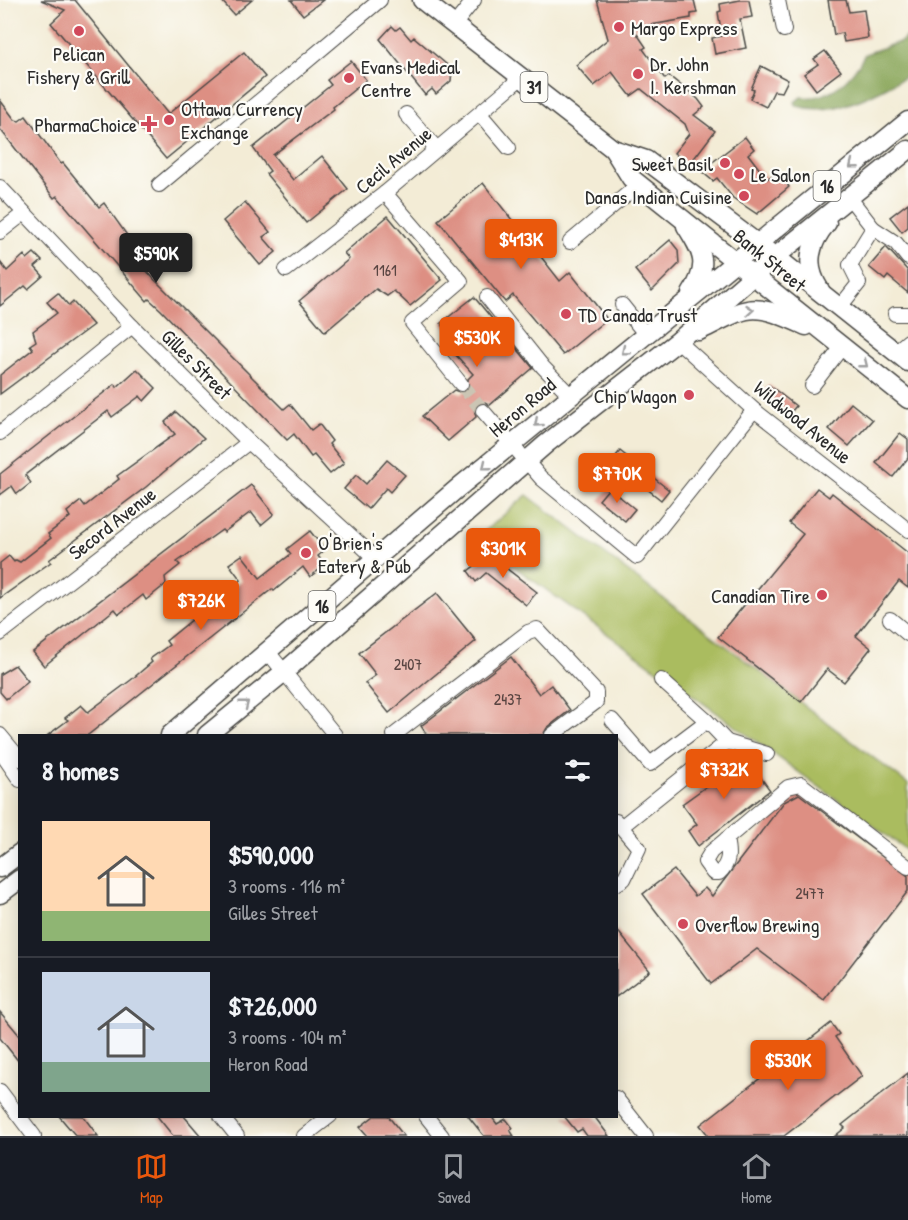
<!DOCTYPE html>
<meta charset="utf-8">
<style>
:root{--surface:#171b24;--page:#242831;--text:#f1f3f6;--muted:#9ea1a6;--line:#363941;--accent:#ea580c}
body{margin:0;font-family:"Patrick Hand",sans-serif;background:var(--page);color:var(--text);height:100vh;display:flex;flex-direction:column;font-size:22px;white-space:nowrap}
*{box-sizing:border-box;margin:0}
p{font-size:20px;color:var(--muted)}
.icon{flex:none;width:33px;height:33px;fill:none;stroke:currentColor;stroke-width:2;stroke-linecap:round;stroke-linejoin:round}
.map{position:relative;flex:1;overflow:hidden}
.panel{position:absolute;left:18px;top:734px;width:600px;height:384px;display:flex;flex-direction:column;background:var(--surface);border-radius:0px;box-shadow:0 3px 15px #0003}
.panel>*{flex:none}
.price{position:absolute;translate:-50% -51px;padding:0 14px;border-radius:6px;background:var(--accent);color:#fff;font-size:20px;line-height:39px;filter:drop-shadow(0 2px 3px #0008)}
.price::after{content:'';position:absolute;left:50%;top:36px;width:18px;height:14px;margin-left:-9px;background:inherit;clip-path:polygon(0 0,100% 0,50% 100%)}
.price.current{background:#222;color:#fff}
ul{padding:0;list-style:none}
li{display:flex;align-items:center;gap:18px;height:150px;padding:0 24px}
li+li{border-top:2px solid var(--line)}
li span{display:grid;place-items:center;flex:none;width:168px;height:120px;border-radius:0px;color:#555}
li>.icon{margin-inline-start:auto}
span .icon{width:72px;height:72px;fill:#fffc;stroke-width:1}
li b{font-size:26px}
h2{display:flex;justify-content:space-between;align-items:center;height:72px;padding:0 24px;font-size:26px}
.tabs{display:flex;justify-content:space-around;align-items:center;height:84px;border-top:2px solid var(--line);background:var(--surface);font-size:16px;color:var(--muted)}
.tabs a{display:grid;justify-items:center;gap:3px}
.tabs .current{color:var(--accent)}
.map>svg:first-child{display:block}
</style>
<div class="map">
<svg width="908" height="1136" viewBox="0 0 908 1136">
<rect width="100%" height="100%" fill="#fdfcf7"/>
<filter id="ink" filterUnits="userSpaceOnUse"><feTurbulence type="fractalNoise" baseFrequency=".0167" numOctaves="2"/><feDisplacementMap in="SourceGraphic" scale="12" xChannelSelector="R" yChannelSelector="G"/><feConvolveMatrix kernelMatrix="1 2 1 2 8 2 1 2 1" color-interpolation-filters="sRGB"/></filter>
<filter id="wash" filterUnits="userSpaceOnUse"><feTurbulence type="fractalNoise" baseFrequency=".008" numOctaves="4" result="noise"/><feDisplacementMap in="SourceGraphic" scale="24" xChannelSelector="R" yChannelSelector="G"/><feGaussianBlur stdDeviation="1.35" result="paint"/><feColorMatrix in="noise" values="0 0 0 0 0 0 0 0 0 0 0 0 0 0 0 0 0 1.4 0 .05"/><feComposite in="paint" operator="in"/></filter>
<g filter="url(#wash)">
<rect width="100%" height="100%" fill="#f3ecd6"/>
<polygon fill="#aabc5f" stroke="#6a7445" stroke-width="1.5" points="527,495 908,784 908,851 476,539"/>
<path fill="#87a456" stroke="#596840" stroke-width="1.5" d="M908 35V75C876 94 835 117 797 106L795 102 801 97C830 101 852 78 865 54L902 41Z"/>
<g id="blocks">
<g fill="#dd8f83">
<polygon points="41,0 75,0 168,114 244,52 265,77 166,159 51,23 65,10"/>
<polygon points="221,0 252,0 234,15"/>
<polygon points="291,0 323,0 303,15"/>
<polygon points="597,0 694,0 697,13 691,14 691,18 633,28 646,47 643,49 665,79 669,76 698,99 704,107 694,115 715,131 689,165 674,153 689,134 685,124 641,89 631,96 612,72 594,86 576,65 608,39"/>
<polygon points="740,0 749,0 752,17 740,19 746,48 715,54 712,38 722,36 718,12 721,11 720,4"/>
<polygon points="828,0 846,0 849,12 864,10 868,38 844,42 842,33 834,35"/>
<polygon points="392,26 396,30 400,27 411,40 414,37 452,69 451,81 436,94 432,89 425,95 380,39"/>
<polygon points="825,51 841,71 816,90 804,74 818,64 814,59"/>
<polygon points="351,61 366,80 333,107 334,109 273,155 293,180 322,156 348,189 306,223 266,174 270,171 253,148 331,85 327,80"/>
<polygon points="761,66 788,80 782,92 774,91 766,107 750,99 754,90 751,89"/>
<polygon points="0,100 15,120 19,121 26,116 61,164 63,163 99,207 104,203 134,245 128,250 154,279 284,409 290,404 311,430 319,424 332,441 329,444 344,463 330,474 314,455 311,457 294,434 287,440 161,310 149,299 147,301 57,196 54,198 0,129"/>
<polygon points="745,137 754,149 748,154 767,179 778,172 789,187 757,214 733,198 717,178 713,181 701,171"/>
<polygon points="483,183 560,281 570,272 607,319 563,355 513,295 505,302 438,220"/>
<polygon points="245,202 270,232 263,237 276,252 260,265 223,221"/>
<polygon points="908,203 908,227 902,232 890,217"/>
<polygon points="388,216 442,280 410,306 394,291 387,296 376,289 325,332 299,301 349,259 344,253"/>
<polygon points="670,240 678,250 679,264 652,291 635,270"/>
<polygon points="886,247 908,271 908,293 888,276 885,280 869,267"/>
<polygon points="34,253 42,261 35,267 43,276 28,289 25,286 0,306 0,262 7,271 24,255 27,259"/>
<polygon points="58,293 69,306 73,302 93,325 0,394 0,375 33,349 30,345 36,341 33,331 57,313 47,302"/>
<polygon points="474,297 533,368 490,405 485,402 478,404 474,409 476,417 448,441 422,416 454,390 462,393 469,388 468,379 473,374 454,353 460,347 441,323"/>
<polygon points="137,369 156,388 144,401 140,396 112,417 108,411 25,475 31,483 17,494 12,486 0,495 0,474 115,384 117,387"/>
<polygon points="769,385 796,406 787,417 760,396"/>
<polygon points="851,403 872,420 849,446 829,429"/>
<polygon points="176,412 204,438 146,487 49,560 51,562 0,598 0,563 9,556 14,562 16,560 20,562 51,538 48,534 70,517 67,512 81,501 85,506 119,479 117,476 175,434 165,422"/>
<polygon points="900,433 908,439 908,458 893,477 876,463"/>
<polygon points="620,451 669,490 661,500 612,461"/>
<polygon points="387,460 405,475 390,492 386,488 368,509 344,489 356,475 366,484"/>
<polygon points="251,485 274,514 261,525 251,512 224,532 222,530 177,562 180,565 165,577 166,584 146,600 143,595 119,614 115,609 44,666 33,652"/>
<polygon points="609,488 635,509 625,521 599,500"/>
<polygon points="817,488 829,497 832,493 908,553 908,588 899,581 856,636 871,648 844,682 827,669 801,702 718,637 803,534 789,523"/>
<polygon points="310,531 325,550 318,556 325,565 310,577 303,567 274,591 272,589 88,735 48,735 68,720 65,718 81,705 88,712 131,680 152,662 150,659 169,645 166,641 241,580 229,564 242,555 260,578 291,554 287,549"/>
<polygon points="489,555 537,592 526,605 486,573 476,582 468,571"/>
<polygon points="437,593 476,641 389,713 365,683 376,675 359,653"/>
<polygon points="511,657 539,694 551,685 570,710 547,728 543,735 427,735 421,726"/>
<polygon points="15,665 28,681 6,699 0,692 0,674"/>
<polygon points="746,758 770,790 698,846 688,831 697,824 682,804"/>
<polygon points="799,794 908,876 908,891 824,1000 757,949 711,984 643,894 674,870 695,896 705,888 712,896 784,802"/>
<polygon points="616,929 650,971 616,997"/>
<polygon points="0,1012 20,1036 20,1063 0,1038"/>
<polygon points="831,1023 839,1034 835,1037 862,1076 784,1136 709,1136 700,1125"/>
<polygon points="908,1073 908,1136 835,1136 845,1128 842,1125"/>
<polygon points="59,1116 83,1116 98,1136 76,1136"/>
<polygon points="157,1116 184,1116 201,1136 173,1136"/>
<polygon points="374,1116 388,1116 404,1136 368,1136 360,1127"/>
<polygon points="468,1116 491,1116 497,1124 506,1119 513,1128 510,1130 514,1136 484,1136"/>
<polygon points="564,1116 594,1116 609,1136 587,1136 582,1129 577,1132"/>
</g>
</g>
</g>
<g filter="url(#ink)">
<use href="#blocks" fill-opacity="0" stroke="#494845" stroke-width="1.5"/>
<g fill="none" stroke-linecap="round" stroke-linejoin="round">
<polyline stroke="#cbc5b4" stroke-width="14" stroke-dasharray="14 7" stroke-linecap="butt" points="461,384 483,411"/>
<g stroke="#494845" stroke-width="16">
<g id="minor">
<polyline points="778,0 784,30"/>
<polyline points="455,24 474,0"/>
<polyline points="406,114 437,149"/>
<polyline points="480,114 509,148"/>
<polyline points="159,185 380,0"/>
<polyline points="0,187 132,326 249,442 376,559"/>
<polyline points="385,193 461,281 412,323 461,384"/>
<polyline points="873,228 896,243 908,258"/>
<polyline points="0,232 23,214"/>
<polyline points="570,242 639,184"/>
<polyline points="286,270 385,193 522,77"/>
<polyline points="487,297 543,367 571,396"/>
<polyline points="622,305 646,335"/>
<polyline points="839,308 859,283 850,265 873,228 849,197"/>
<polyline points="895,314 908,314"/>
<polyline points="678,341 754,410 908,530"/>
<polyline points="895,352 908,341"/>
<polyline points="812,386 842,347"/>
<polyline points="483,411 541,478 637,557 754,410"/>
<polyline points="0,433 132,326"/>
<polyline points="890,619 908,634"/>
<polyline points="0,634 249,442"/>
<polyline points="268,652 335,735"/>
<polyline points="661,680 707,721"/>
<polyline points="612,720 650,764 707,721 727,742"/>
<polyline points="0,735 20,759"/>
<polyline points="394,735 528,632 537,629 596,692 596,702 552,735"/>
<polyline points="0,751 20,780"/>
<polyline points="616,821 639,848 624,879 616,884"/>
<polyline points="621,827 727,742 767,754"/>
<path d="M726 839C729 853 730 863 719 873H713L705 862 711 852 788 787 801 784 908 867"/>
<polyline points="0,1091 34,1136"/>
<polyline points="616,1098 646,1136"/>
<polyline points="221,1116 237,1136"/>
<polyline points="426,1116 442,1136"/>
<polyline points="304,1136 330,1116"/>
</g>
</g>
<g stroke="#494845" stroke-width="21">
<g id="major">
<polyline points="422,0 613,149 631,178 908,399"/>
<polyline points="613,149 646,160 786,265 908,362"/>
<path d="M686 226C703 253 710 265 691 294"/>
<path d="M820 290C804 266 809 244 827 223"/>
<path d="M699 331C752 305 750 301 806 326"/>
<polyline points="170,735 459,487 908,121"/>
<polyline points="207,735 284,672 546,444 678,341 775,257 908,150"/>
<polyline points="0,868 20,853"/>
<polyline points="0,894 20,879"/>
</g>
</g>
<use href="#minor" stroke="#fff" stroke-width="14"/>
<use href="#major" stroke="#fff" stroke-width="18"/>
</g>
<defs><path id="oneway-chevron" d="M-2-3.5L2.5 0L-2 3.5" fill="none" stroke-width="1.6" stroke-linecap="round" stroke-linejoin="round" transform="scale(1.5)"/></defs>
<g stroke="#a0a0a0">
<use href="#oneway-chevron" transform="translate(853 165) rotate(141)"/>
<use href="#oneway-chevron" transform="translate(750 310) rotate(-5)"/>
<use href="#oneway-chevron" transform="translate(625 351) rotate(141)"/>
<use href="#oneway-chevron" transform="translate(864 364) rotate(38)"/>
<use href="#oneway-chevron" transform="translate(538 423) rotate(139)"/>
<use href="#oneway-chevron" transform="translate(486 466) rotate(141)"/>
<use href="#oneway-chevron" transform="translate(245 704) rotate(-39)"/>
</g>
</g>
<g fill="#d1495b" stroke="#fdfcf7" stroke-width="2">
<circle cx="619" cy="27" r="6"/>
<circle cx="79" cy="31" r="6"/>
<circle cx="638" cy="74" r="6"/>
<circle cx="349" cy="78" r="6"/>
<circle cx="169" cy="120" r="6"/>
<path d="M146 115h6v6h6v6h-6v6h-6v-6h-6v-6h6z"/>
<circle cx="725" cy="163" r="6"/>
<circle cx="739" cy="174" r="6"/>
<circle cx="744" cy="196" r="6"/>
<circle cx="566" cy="314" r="6"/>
<circle cx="689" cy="395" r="6"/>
<circle cx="306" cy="553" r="6"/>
<circle cx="822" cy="595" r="6"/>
<circle cx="683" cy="924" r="6"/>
</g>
<g text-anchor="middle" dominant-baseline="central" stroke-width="4.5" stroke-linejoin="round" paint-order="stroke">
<g font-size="16" fill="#584441">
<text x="385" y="270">1161</text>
<text x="408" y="664">2407</text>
<text x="508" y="699">2437</text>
<text x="810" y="893">2477</text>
</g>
<g fill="#fdfcf7" stroke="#6a6a68" stroke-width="1.5">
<rect x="520.5" y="72" width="27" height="30" rx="4.5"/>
<rect x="813.5" y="171" width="27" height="30" rx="4.5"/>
<rect x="308.5" y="591" width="27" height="30" rx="4.5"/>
</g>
<g font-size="18" font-weight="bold" fill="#2b2b2b">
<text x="534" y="87">31</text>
<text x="827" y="186">16</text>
<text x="322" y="606">16</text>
</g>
<g font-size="20" fill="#2b2b2b" stroke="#fdfcf7" text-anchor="start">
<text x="631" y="27">Margo Express</text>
<text x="79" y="53" text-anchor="middle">Pelican<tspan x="79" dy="23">Fishery &amp; Grill</tspan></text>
<text x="650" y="63">Dr. John<tspan x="650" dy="23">I. Kershman</tspan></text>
<text x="361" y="66">Evans Medical<tspan x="361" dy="23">Centre</tspan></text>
<text x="181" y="108">Ottawa Currency<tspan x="181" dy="23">Exchange</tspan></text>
<text x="137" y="124" text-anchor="end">PharmaChoice</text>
<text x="713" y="163" text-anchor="end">Sweet Basil</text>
<text x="751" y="174">Le Salon</text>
<text x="732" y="196" text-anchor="end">Danas Indian Cuisine</text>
<text x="578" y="314">TD Canada Trust</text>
<text x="677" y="395" text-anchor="end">Chip Wagon</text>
<text x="318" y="542">O'Brien's<tspan x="318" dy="23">Eatery &amp; Pub</tspan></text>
<text x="810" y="595" text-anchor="end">Canadian Tire</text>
<text x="695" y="924">Overflow Brewing</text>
</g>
<g font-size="20" fill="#2b2b2b" stroke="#fdfcf7">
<text transform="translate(393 160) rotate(-40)">Cecil Avenue</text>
<text transform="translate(770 260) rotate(39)">Bank Street</text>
<text transform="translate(197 364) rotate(45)">Gilles Street</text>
<text transform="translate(522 407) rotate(-40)">Heron Road</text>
<text transform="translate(803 422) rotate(39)">Wildwood Avenue</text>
<text transform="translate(112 523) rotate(-38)">Secord Avenue</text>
</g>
</g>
</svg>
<b class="price" style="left:521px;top:270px">$413K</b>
<b class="price current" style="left:156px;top:284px">$590K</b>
<b class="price" style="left:477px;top:368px">$530K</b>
<b class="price" style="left:617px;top:504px">$770K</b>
<b class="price" style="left:503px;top:579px">$301K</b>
<b class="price" style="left:201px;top:631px">$726K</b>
<b class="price" style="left:724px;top:800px">$732K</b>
<b class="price" style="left:788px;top:1091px">$530K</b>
<section class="panel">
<h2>8 homes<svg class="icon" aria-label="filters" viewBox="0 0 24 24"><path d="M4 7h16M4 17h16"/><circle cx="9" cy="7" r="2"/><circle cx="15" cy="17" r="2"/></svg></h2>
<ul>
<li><span style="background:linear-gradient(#ffd9b3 75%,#8fb573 0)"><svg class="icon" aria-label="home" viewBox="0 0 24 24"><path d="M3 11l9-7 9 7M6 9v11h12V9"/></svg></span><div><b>$590,000</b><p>3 rooms · 116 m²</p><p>Gilles Street</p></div></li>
<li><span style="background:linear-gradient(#c9d6e8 75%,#7fa58c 0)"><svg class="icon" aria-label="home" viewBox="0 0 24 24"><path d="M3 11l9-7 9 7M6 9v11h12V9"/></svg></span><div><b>$726,000</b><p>3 rooms · 104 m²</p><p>Heron Road</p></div></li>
</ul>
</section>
</div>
<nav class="tabs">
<a class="current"><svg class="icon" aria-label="map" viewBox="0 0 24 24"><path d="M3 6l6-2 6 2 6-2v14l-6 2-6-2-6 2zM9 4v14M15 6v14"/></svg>Map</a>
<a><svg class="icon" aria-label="saved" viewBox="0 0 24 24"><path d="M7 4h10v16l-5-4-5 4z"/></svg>Saved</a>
<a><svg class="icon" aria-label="home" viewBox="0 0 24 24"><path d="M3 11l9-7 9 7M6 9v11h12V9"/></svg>Home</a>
</nav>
